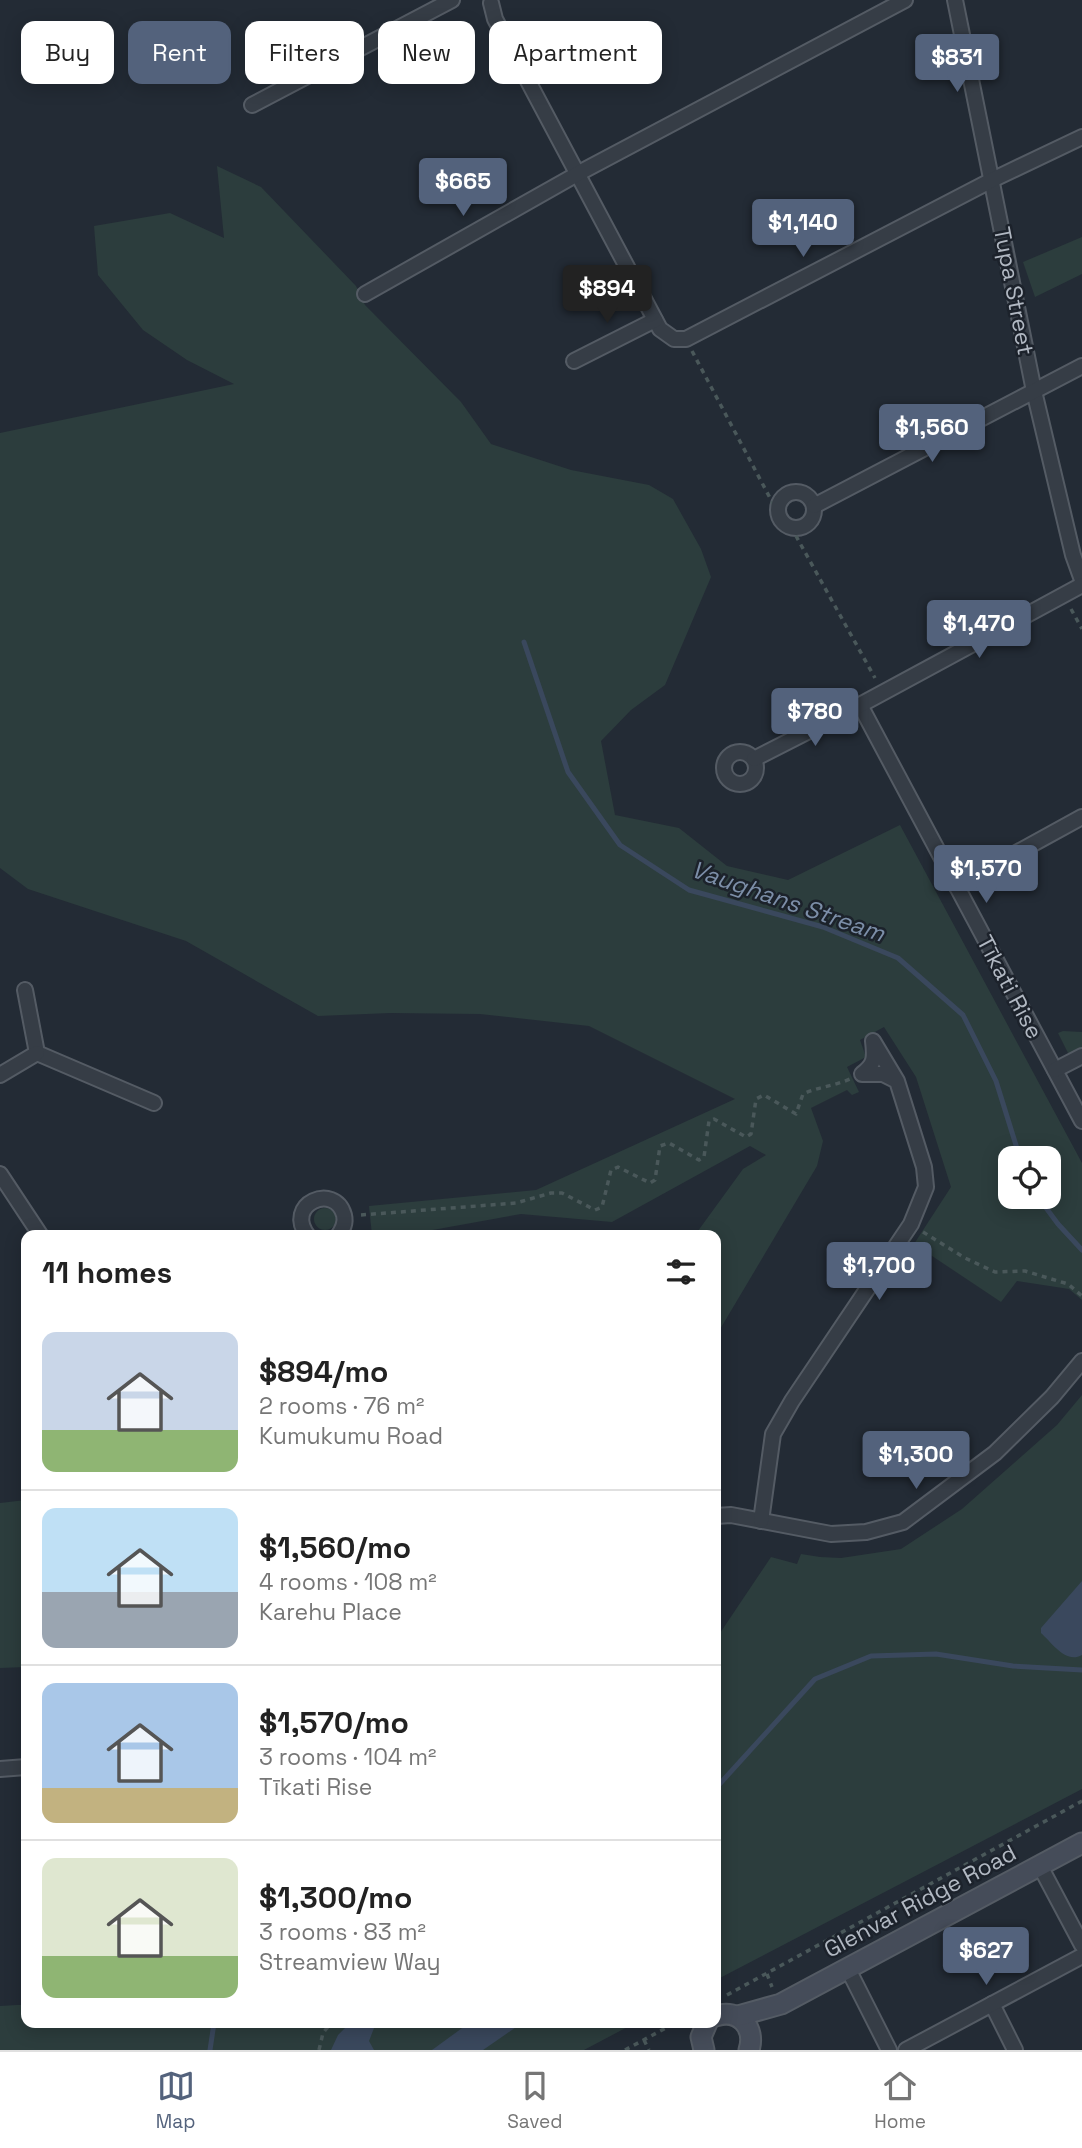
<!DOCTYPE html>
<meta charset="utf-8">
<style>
:root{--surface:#fff;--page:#f2f2f2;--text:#222;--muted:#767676;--line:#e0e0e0;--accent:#53627c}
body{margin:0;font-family:"Space Grotesk",sans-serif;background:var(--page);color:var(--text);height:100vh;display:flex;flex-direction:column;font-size:26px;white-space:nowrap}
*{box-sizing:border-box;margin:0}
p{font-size:23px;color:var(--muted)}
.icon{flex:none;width:38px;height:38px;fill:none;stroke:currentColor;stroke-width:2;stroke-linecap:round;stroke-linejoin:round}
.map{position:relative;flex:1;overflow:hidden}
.drawer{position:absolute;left:21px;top:1230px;width:700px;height:798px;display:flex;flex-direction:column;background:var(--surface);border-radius:14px;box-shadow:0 4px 18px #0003}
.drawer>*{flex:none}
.banner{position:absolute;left:21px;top:21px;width:700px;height:63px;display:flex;gap:14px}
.buttons{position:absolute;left:998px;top:1146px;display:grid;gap:14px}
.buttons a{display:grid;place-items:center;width:63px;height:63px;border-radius:14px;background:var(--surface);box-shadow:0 4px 18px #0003;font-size:35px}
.price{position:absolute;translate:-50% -60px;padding:0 16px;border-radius:7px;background:var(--accent);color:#fff;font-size:23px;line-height:46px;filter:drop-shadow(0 2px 4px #0008)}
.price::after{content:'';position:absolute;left:50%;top:42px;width:21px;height:16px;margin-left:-10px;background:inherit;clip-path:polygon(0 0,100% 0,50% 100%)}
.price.active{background:#222;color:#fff}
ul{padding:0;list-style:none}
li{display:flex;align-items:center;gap:21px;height:175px;padding:0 21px}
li+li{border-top:2px solid var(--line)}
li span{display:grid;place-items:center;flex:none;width:196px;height:140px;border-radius:14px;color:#555}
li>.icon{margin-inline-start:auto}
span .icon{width:84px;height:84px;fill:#fffc;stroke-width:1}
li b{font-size:30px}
h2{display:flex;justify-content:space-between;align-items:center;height:84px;padding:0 21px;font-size:30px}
.chip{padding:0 24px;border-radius:14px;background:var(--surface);box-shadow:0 4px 18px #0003;font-size:24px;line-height:63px}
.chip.active{background:var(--accent);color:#fff}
.tab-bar{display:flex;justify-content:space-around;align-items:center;height:98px;border-top:2px solid var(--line);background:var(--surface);font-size:19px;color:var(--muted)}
.tab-bar a{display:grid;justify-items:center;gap:4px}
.tab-bar .active{color:var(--accent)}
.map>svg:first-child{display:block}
</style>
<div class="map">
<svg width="1082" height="2050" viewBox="0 0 1082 2050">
<rect width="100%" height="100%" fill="#232b35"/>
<g fill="#2c3d3d" fill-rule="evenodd">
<path d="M217 166 261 187 356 286 365 305 461 402 491 444 571 470 649 485 673 499 701 549 711 577 665 685 631 710 601 741 615 815 679 828 727 866 788 880 900 825 1082 1163V1300L1069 1289 1017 1281 1001 1302 914 1244 951 1187 916 1077 884 1027 860 1040 866 1057 847 1067 859 1092 852 1095 847 1090 811 1108 823 1141 817 1166 716 1336V1236L695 1235 743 1169 766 1155 750 1146 612 1222 521 1214 405 1235H372L369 1206 536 1190 735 1099 589 1026 480 1014 390 1013 318 1016 186 941 28 889 0 868V433L234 384 187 360 143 330 98 275 94 226 170 213 224 238ZM1010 1158H1048V1197H1010Z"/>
<polygon points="1082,237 1082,274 1035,297 1023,262"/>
<polygon points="1063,1031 1082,1032 1082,1051 1070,1057 1058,1033"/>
<circle cx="325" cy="1219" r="11"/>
<polygon points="1082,1395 1082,1789 716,1980 716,1639 771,1557 797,1564 801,1554 820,1557 841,1558 901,1549 962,1509 1057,1425"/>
<polygon points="26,1500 26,1667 0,1668 0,1503"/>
<polygon points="17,2005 26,2005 26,2023 635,2023 584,2050 0,2050 0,2006"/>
</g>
<g fill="#3a485d">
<path d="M1082 1581V1655C1066 1664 1053 1644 1041 1633V1628Z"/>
<polygon points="350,2023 376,2023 369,2041 374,2050 331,2050 338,2035"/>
<polygon points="469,2023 522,2023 483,2050 432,2050"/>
</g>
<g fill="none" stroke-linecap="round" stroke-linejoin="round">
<g stroke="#3a485d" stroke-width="5">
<polyline points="524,642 568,772 620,845 689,890 823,927 898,958 963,1015 996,1081 1020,1158"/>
<polyline points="1038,1197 1058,1224 1082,1250"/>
<polyline points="716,1788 815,1679 871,1656 936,1654 1013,1666 1082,1670"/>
<polyline points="210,2050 214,2023"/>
</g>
<g stroke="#545b64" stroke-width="18">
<g id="street">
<polyline points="955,0 1034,391 1073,555 1082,580"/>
<polyline points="491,3 495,19 660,329 674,339 686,339 992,180 1082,137"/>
<polyline points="252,105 452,0"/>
<polyline points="365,294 579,173 905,0"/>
<polyline points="574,361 655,320"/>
<circle cx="796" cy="510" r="18"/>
<polyline points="814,506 1082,366"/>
<polyline points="860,705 1082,1121"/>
<circle cx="740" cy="768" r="16"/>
<polyline points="754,759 860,705 1082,585"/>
<polyline points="956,886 1082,817"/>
<polyline points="25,990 37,1053 154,1103"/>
<polyline points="1055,1070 1082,1056"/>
<polyline points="0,1075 37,1053"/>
<polyline points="0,1174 41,1236"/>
<path d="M308 1236C283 1204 335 1182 344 1215 346 1223 343 1229 338 1236"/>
<polyline points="716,1516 731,1515 831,1534 866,1532 903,1522 995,1453 1052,1397 1082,1361"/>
<path d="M761 1521 773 1434 792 1401 911 1224 926 1187 924 1167 897 1081 873 1041C875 1058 875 1064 862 1074H883L897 1081"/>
<polyline points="0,1769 26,1767"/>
<polyline points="1040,1866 1082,1945"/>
<polyline points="847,1967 889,2050"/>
<polyline points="992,2004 1015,2050"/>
<polyline points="906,2050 1082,1956"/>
</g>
</g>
<g stroke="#545b64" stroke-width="23">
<g id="secondary">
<path d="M716 2016C739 2008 756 2028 749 2050"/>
<polyline points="738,2016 781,2004 1082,1843"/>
<polyline points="704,2050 701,2037 707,2023"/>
</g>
</g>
<g stroke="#4a585a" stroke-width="3.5" stroke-dasharray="5 5" stroke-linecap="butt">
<polyline points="692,351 778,513"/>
<polyline points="791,527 875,678"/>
<polyline points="1071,609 1082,629"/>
<path d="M361 1215 516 1203 551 1193H562L595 1210 602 1207 611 1170 618 1167 650 1183 655 1180 660 1146 669 1143 699 1160 704 1157 709 1121 714 1119 746 1137 751 1134 756 1099 764 1095 796 1114 803 1094C818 1087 834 1086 850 1079"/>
<polyline points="923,1232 965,1258 995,1272 1025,1271 1068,1284 1082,1296"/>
<polyline points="767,1974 772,1987"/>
<polyline points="727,1995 1082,1801"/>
<polyline points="644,2040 649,2050"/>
<polyline points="319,2050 323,2033 331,2023"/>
<polyline points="625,2050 675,2023"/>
</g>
<use href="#street" stroke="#363d46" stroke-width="14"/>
<use href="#secondary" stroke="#454c59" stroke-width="19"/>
</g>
<g text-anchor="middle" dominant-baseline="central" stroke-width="5" stroke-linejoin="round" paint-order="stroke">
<g font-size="23" fill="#b1b8c2" stroke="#1c222b">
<text transform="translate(1014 291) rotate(79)">Tupa Street</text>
<text transform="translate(1010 987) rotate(62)">Tīkati Rise</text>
<text transform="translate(920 1901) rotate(-28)">Glenvar Ridge Road</text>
</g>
<g font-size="24" font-style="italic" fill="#7c8ea8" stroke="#1c222b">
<text transform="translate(788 901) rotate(19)">Vaughans Stream</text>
</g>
</g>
</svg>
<div class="buttons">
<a><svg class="icon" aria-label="locate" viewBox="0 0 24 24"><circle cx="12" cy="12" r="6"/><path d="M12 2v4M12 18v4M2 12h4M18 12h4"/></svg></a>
</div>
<b class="price" style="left:957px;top:94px">$831</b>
<b class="price" style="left:463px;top:218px">$665</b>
<b class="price" style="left:803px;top:259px">$1,140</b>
<b class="price active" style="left:607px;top:325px">$894</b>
<b class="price" style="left:932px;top:464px">$1,560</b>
<b class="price" style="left:979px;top:660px">$1,470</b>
<b class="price" style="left:815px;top:748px">$780</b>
<b class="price" style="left:986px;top:905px">$1,570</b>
<b class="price" style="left:879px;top:1302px">$1,700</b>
<b class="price" style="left:916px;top:1491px">$1,300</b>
<b class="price" style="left:986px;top:1987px">$627</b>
<div class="banner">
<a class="chip">Buy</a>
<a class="chip active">Rent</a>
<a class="chip">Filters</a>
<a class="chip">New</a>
<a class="chip">Apartment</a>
</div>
<section class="drawer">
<h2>11 homes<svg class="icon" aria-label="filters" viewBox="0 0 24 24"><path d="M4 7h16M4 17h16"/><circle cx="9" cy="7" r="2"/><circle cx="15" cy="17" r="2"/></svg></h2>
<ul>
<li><span style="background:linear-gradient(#c9d6e8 70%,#8fb573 0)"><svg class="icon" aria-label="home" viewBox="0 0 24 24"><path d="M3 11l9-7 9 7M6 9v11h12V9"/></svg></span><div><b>$894/mo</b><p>2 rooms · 76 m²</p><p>Kumukumu Road</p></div></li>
<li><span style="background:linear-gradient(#bfe0f5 60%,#9aa5b1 0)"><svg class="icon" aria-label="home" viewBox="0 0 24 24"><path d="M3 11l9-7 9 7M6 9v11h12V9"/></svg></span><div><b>$1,560/mo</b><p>4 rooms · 108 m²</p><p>Karehu Place</p></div></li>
<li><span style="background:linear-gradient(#a9c7e8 75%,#c2b280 0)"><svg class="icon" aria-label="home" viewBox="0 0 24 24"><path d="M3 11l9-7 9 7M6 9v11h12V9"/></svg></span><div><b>$1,570/mo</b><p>3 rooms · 104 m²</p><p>Tīkati Rise</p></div></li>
<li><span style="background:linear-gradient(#dfe7d0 70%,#8fb573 0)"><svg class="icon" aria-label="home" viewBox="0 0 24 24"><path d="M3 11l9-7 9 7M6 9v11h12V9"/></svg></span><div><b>$1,300/mo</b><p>3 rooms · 83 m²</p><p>Streamview Way</p></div></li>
</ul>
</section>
</div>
<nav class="tab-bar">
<a class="active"><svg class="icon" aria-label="map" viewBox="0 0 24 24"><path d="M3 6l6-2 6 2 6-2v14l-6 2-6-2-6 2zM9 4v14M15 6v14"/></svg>Map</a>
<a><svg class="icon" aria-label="saved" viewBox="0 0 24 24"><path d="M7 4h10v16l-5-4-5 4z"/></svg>Saved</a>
<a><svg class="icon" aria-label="home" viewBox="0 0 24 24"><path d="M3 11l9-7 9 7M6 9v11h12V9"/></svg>Home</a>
</nav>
